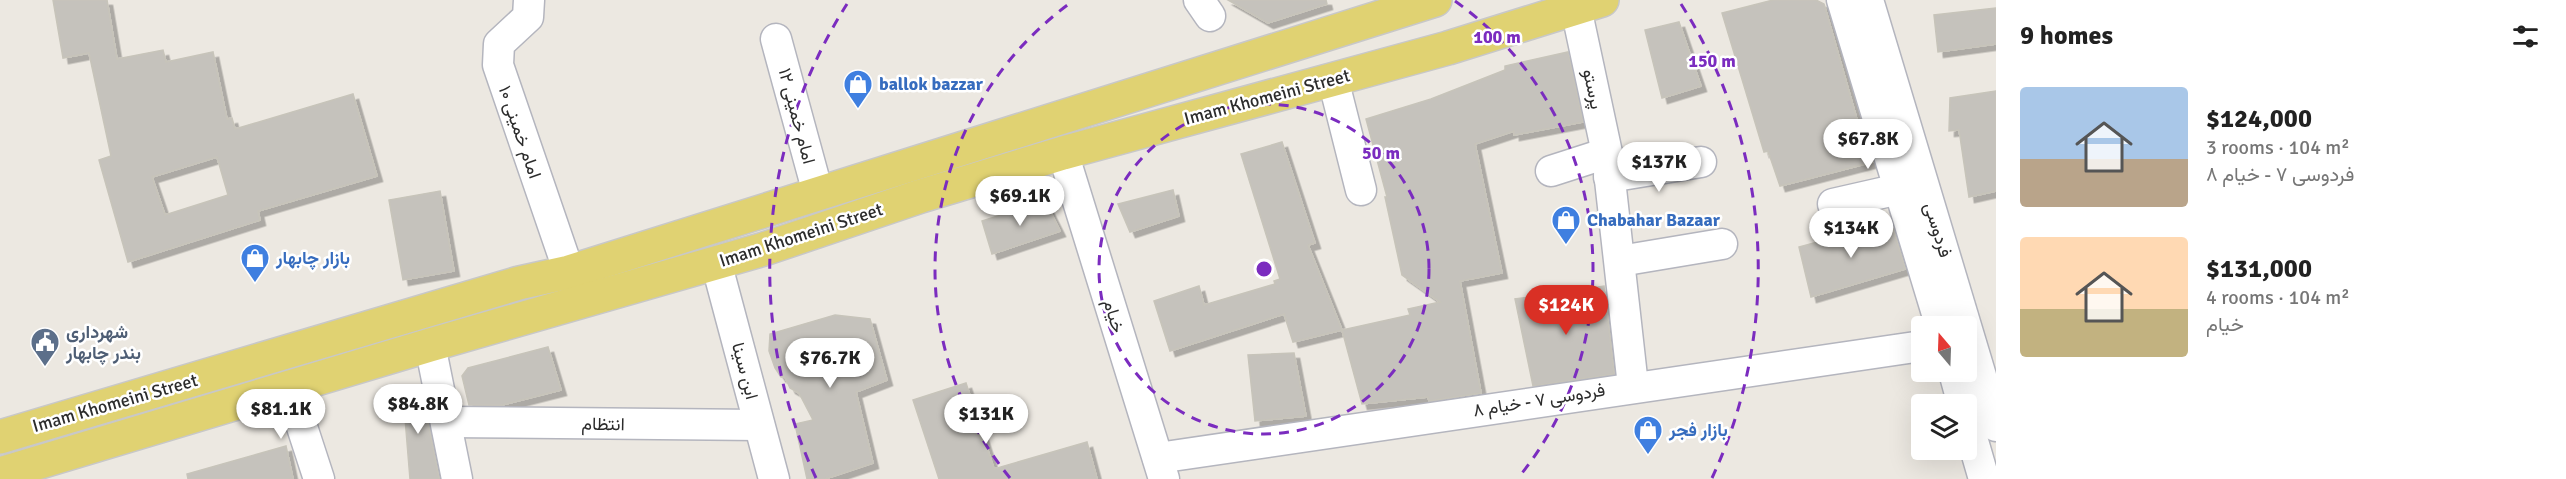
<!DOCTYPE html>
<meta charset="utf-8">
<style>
:root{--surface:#fff;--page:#f6f6f6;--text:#222;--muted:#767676;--accent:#d93025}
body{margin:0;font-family:Signika,Vazirmatn,sans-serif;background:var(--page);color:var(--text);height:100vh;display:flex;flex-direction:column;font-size:22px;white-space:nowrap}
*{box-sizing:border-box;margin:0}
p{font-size:20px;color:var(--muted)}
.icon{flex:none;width:33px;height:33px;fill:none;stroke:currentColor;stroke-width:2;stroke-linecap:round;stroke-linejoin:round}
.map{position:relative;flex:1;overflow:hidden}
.details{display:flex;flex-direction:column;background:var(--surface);width:570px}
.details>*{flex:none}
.needle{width:39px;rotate:341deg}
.tools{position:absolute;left:1911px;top:316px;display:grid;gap:12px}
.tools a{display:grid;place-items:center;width:66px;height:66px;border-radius:6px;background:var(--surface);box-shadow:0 6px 24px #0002;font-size:30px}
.price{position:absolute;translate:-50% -51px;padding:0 14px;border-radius:21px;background:#fff;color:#222;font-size:20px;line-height:39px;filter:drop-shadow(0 2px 3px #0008)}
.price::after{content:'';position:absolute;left:50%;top:36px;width:18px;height:14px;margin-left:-9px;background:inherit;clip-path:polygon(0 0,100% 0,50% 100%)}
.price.selected{background:var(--accent);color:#fff}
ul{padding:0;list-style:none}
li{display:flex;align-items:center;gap:18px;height:150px;padding:0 24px}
li span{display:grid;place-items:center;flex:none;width:168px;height:120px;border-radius:6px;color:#555}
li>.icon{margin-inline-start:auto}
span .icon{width:72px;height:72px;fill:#fffc;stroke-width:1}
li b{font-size:26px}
h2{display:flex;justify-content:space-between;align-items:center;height:72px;padding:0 24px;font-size:26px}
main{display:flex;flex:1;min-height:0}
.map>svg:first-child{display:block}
</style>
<main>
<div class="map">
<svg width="1996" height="479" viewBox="0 0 1996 479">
<defs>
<filter id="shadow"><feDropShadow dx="5.5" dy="5.5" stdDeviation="0" flood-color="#0004"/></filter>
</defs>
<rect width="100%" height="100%" fill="#ece8e1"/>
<g fill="#c5c2bc" stroke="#c7c4ba" stroke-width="1.5" fill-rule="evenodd" filter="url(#shadow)">
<path d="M53 0H107L117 59 163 50 166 62 213 52 227 119 232 118 235 129 353 94 377 176 258 211 260 220 128 262 99 160 111 156 89 53 63 58ZM217 157 228 195 165 215 152 177Z"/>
<polygon points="1228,0 1326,0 1327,4 1268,23"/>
<polygon points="1773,0 1816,0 1824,4 1864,144 1867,143 1873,162 1780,186 1768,151 1764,152 1722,13"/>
<polygon points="1996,8 1996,44 1938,52 1934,15"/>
<polygon points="1679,22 1701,86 1662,98 1645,30"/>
<polygon points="1568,52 1583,122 1514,135 1514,131 1475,144 1502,273 1460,281 1481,393 1429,401 1428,397 1362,404 1342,330 1410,315 1408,309 1440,302 1402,275 1385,197 1387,197 1366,119 1431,99 1505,70 1505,66"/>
<polygon points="1996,91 1996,191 1969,197 1959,130 1949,131 1950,98"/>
<polygon points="1282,142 1315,243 1308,245 1342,330 1293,342 1284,314 1170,351 1154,301 1199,286 1204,305 1275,284 1274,281 1280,279 1241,154"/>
<polygon points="1173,190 1179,216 1130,232 1118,204"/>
<polygon points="440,191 454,271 403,280 389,200"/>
<polygon points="1045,201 1060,231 992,254 982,221"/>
<polygon points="1891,222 1905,269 1811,297 1799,247"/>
<polygon points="1604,286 1614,374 1533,386 1515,299"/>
<polygon points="835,315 870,319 887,380 856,392 873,463 825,479 807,479 795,424 813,420 799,393 790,388 785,377 781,377 775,368 769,351 770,334"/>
<polygon points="548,347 561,390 502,405 469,405 462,376 468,368"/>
<polygon points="1294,353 1306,416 1255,421 1248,355"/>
<polygon points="966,383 994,469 1087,442 1097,479 939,479 913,400"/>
<polygon points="421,387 439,479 410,479 405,418 397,410 396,393"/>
<polygon points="286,446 293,479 188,479 187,474"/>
</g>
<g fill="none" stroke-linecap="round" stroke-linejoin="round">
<g stroke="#b4b5be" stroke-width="33">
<g id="minor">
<polyline points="529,0 528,17 499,44 498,65 569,272"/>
<polyline points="1199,0 1210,16"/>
<polyline points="1842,0 1941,327"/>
<polyline points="1868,0 1996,426"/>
<polyline points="1576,8 1607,153 1633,386"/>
<polyline points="776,39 818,193"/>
<polyline points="1333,79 1361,190"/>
<polyline points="1063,153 1164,479"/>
<polyline points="1551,171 1607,153"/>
<polyline points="1609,177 1701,162"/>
<polyline points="1833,204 1899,189"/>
<polyline points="1620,261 1722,244"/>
<polyline points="716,262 774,479"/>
<polyline points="430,345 457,479"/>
<polyline points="1954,372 1963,405"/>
<polyline points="289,387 319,479"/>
<polyline points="1966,417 1984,479"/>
<polyline points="447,422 759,425"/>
<polyline points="1158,458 1922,346"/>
</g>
</g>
<g stroke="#c8c8c8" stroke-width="36">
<g id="major">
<polyline points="0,437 519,283 569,272 1435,0"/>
<polyline points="0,474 430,345 764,249 921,196 1063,153 1448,48 1602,0"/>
</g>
</g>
<use href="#minor" stroke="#fff" stroke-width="30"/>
<use href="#major" stroke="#e0d272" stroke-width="33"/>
</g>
<g fill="none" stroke="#7b2cbf" stroke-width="3" stroke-dasharray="10 8">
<circle cx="1264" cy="269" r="165"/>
<path d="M1010 478A329 329 0 0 1 1073 1M1455 1A329 329 0 0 1 1518 478"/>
<path d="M816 478A494 494 0 0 1 847 4M1681 4A494 494 0 0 1 1712 478"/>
</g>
<defs>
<g id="shop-pin" transform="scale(1.5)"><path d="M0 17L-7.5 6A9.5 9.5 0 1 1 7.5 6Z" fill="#3f7fe0" stroke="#fff"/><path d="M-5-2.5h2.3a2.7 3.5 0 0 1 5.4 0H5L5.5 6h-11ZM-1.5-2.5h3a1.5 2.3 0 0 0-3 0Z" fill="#fff"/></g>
<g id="civic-pin" transform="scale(1.5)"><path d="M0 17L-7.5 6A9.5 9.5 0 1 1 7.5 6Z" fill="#5c6f8a" stroke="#fff"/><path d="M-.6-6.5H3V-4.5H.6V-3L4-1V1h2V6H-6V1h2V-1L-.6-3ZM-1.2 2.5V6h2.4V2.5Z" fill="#fff"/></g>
</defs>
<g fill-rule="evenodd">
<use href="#shop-pin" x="858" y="84"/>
<use href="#shop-pin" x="1566" y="220"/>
<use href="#shop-pin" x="255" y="258"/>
<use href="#civic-pin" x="45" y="342"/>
<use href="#shop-pin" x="1648" y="430"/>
</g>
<g text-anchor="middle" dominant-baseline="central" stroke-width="5" stroke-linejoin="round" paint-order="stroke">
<g font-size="18" font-weight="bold" fill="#366cbe" stroke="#fff" text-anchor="start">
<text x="879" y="84">ballok bazzar</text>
<text x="1587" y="220">Chabahar Bazaar</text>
<text x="276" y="258">بازار چابهار</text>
<text x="1669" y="430">بازار فجر</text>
</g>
<g font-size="18" fill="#2c2c2c" stroke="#fff">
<text transform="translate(1593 89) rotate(78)">پرستو</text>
<text transform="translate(1267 97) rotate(-15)">Imam Khomeini Street</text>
<text transform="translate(797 116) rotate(75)">امام خمینی ۱۲</text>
<text transform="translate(520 132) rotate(71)">امام خمینی ۱۰</text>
<text transform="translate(1938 230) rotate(73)">فردوسی</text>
<text transform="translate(801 235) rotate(-18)">Imam Khomeini Street</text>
<text transform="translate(1114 316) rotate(73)">خیام</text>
<text transform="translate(745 371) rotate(75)">ابن سینا</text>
<text transform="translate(1539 400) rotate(-9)">فردوسی ۷ - خیام ۸</text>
<text transform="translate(115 403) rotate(-16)">Imam Khomeini Street</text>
<text transform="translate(603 424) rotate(1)">انتظام</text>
</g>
<g font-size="18" font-weight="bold" fill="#4e5e75" stroke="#fff" text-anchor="start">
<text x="66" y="332">شهرداری<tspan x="66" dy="21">بندر چابهار</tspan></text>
</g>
</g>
<circle cx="1264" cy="269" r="9" fill="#7b2cbf" stroke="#fff" stroke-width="3"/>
<g font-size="18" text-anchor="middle" font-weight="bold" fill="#7b2cbf" stroke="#fff" stroke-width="5" stroke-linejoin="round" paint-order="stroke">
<text x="1497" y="43">100 m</text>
<text x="1712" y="67">150 m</text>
<text x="1381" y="159">50 m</text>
</g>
</svg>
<div class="tools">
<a><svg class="needle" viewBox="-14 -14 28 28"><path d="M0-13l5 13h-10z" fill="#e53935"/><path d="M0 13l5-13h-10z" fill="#767676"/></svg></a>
<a><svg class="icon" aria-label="layers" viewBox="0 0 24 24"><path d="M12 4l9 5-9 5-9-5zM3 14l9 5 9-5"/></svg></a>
</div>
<b class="price" style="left:1868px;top:170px">$67.8K</b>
<b class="price" style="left:1659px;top:193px">$137K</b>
<b class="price" style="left:1020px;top:227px">$69.1K</b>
<b class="price" style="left:1851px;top:259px">$134K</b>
<b class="price selected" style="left:1566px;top:336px">$124K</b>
<b class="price" style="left:830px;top:389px">$76.7K</b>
<b class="price" style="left:418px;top:435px">$84.8K</b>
<b class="price" style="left:281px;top:440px">$81.1K</b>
<b class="price" style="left:986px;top:445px">$131K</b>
</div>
<section class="details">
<h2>9 homes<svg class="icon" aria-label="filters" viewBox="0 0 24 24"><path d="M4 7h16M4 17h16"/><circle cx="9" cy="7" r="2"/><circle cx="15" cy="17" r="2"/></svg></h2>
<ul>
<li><span style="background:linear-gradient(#a9c7e8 60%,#b9a48a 0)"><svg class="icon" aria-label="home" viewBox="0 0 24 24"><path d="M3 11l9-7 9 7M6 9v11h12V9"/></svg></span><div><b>$124,000</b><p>3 rooms · 104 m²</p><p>فردوسی ۷ - خیام ۸</p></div></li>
<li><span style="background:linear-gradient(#ffd9b3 60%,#c2b280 0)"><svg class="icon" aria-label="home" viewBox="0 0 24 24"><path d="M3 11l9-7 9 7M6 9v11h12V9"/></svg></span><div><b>$131,000</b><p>4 rooms · 104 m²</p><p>خیام</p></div></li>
</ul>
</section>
</main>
